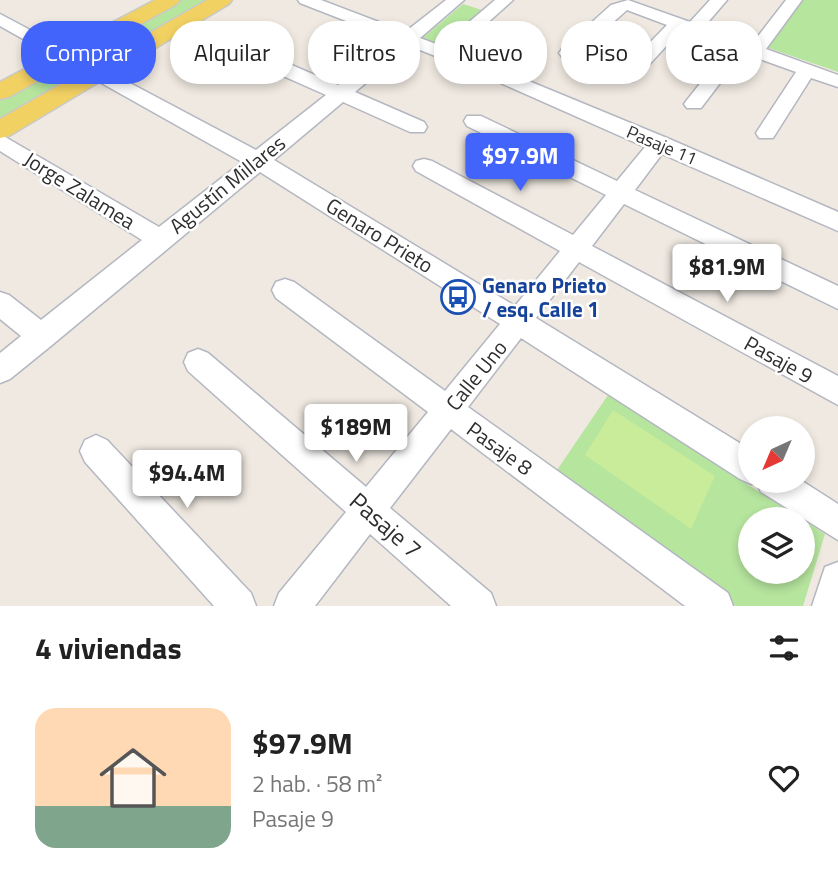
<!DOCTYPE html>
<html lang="es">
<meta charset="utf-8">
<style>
:root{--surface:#fff;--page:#f2f2f2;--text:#222;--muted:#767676;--accent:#4264fb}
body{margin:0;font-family:"Titillium Web",sans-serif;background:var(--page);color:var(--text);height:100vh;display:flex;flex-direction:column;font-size:26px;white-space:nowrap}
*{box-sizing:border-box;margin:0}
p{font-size:23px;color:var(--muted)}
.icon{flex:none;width:38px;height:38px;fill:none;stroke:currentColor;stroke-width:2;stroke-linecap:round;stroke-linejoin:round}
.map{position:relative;height:606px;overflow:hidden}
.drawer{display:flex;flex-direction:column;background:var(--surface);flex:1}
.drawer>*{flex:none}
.banner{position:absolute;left:21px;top:21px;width:796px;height:63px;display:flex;gap:14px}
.needle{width:46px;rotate:224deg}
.controls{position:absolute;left:738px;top:416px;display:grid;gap:14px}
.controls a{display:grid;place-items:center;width:77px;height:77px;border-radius:50%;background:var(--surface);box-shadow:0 4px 10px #0003;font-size:35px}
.price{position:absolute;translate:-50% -60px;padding:0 16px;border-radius:7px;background:#fff;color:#222;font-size:23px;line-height:46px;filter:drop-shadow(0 2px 4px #0008)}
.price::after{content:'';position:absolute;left:50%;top:42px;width:21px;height:16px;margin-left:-10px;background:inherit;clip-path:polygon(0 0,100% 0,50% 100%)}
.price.active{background:var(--accent);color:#fff}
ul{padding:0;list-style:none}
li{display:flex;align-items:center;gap:21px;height:175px;padding:0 35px}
li span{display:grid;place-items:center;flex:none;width:196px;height:140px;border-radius:21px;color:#555}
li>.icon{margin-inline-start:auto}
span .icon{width:84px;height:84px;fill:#fffc;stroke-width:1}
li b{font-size:30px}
h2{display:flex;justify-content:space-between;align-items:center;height:84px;padding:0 35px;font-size:30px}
.chip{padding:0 24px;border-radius:28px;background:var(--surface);box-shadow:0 4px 10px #0003;font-size:24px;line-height:63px}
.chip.active{background:var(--accent);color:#fff}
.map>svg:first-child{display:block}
</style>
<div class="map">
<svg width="838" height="606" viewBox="0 0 838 606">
<rect width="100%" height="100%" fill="#efe9e1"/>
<g fill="#b6e59e">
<polygon points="176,0 214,0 103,64 82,51"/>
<polygon points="801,0 838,0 838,72 766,47"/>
<polygon points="463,4 485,11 440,48 420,40"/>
<polygon points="61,63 86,74 0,124 0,97"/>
<polygon points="608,395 803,520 751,520 751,572 803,572 803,520 825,534 803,606 736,606 553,476"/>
</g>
<polygon fill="#c9ec9a" points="613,410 715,476 691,529 585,455"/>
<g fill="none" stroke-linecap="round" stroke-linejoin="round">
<g stroke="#b4b7c1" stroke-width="3">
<g id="minor">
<path d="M298 0H321L405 32 446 0H464L420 38 441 46 495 0H513L456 51 667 138 838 212V231L662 154 635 190 838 286V309L624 204 592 246 838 376V405L579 262 536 318 751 450V481H802L838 504V540L761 492 756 482 751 484 740 479 521 338 468 407 728 593 733 606H685L451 429 390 508 491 593 496 606H451L370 534 315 606H274L279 593 346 512 188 371 184 362 188 353 198 349 208 353 366 487 428 412 276 298 272 290 276 282 285 279 294 282 445 391 500 324 260 172 52 345 10 379 0 383V353L21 336 0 319V292L9 295 41 320 142 240 0 151V134L159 227 242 162 0 26V14L256 150 326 95 175 28 173 24 175 20H187L338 85 395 40 300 3ZM410 46 478 73 645 147 617 181 481 116H467L464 121 467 126 606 195 573 235 432 161 424 159 416 161 413 166 416 171 560 251 515 306 274 160 343 102 410 132H424L427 127 424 122 355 92Z"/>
<polygon points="628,0 690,22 710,0 727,0 704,27 752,44 786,0 802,0 766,49 838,75 838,87 811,78 773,138 759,138 756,133 796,72 743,53 701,108 687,108 684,104 687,100 729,47 681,30 634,81 620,81 618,77 620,73 667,25 627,10 574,57 562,57 559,53 562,49 611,5"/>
<polygon points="96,435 107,440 251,593 256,606 214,606 85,462 80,451 85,440"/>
<polygon points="838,562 838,606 812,606 825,567"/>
</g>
</g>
<g stroke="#c9c9c9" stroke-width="3">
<g id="major">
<polygon points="155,0 180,0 177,4 9,97 0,99 0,82"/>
<polygon points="207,0 232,0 229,4 9,136 0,138 0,119"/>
</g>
</g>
<use href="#minor" fill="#fff" fill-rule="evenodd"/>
<use href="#major" fill="#f2d163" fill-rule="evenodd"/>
</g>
<defs>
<g id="bus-ring" transform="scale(1.75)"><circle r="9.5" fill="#fff" stroke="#1a4fb4" stroke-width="1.5"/><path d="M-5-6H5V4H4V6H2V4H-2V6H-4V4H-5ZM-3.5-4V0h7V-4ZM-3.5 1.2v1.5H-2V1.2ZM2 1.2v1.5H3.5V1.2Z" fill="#1a4fb4"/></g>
</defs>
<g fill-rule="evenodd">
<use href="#bus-ring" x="458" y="297"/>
</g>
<g text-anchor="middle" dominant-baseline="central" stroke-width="5" stroke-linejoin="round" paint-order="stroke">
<g font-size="18" fill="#2e2e2e" stroke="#fff">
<text transform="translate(662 145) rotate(23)">Pasaje 11</text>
</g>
<g font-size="21" fill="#2e2e2e" stroke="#fff">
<text transform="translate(227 184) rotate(-39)">Agustín Millares</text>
<text transform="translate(80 190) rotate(32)">Jorge Zalamea</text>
<text transform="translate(380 235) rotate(32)">Genaro Prieto</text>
<text transform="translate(779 359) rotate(29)">Pasaje 9</text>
<text transform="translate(476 375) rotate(-51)">Calle Uno</text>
<text transform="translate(500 448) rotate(36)">Pasaje 8</text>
</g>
<g font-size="21" font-weight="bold" fill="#164399" stroke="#fff" text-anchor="start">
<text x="482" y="285">Genaro Prieto<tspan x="482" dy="24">/ esq. Calle 1</tspan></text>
</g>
<g font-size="24" fill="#2e2e2e" stroke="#fff">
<text transform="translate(386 525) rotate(41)">Pasaje 7</text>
</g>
</g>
</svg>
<div class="controls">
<a><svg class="needle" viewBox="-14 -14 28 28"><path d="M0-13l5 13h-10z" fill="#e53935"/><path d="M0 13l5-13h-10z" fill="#767676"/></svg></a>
<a><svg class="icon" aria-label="layers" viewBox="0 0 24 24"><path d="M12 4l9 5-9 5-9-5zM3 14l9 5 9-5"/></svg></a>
</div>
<b class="price active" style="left:520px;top:193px">$97.9M</b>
<b class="price" style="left:727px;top:304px">$81.9M</b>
<b class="price" style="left:356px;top:464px">$189M</b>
<b class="price" style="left:187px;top:510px">$94.4M</b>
<div class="banner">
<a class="chip active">Comprar</a>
<a class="chip">Alquilar</a>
<a class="chip">Filtros</a>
<a class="chip">Nuevo</a>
<a class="chip">Piso</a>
<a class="chip">Casa</a>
</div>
</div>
<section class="drawer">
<h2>4 viviendas<svg class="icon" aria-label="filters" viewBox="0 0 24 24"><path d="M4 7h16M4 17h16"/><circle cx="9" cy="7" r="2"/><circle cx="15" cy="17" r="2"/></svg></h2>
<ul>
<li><span style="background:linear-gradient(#ffd9b3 70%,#7fa58c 0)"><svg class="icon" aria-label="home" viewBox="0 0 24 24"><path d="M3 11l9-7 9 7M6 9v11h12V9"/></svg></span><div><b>$97.9M</b><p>2 hab. · 58 m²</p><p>Pasaje 9</p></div><svg class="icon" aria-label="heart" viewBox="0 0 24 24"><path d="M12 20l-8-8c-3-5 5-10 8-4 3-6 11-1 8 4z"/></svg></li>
</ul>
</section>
